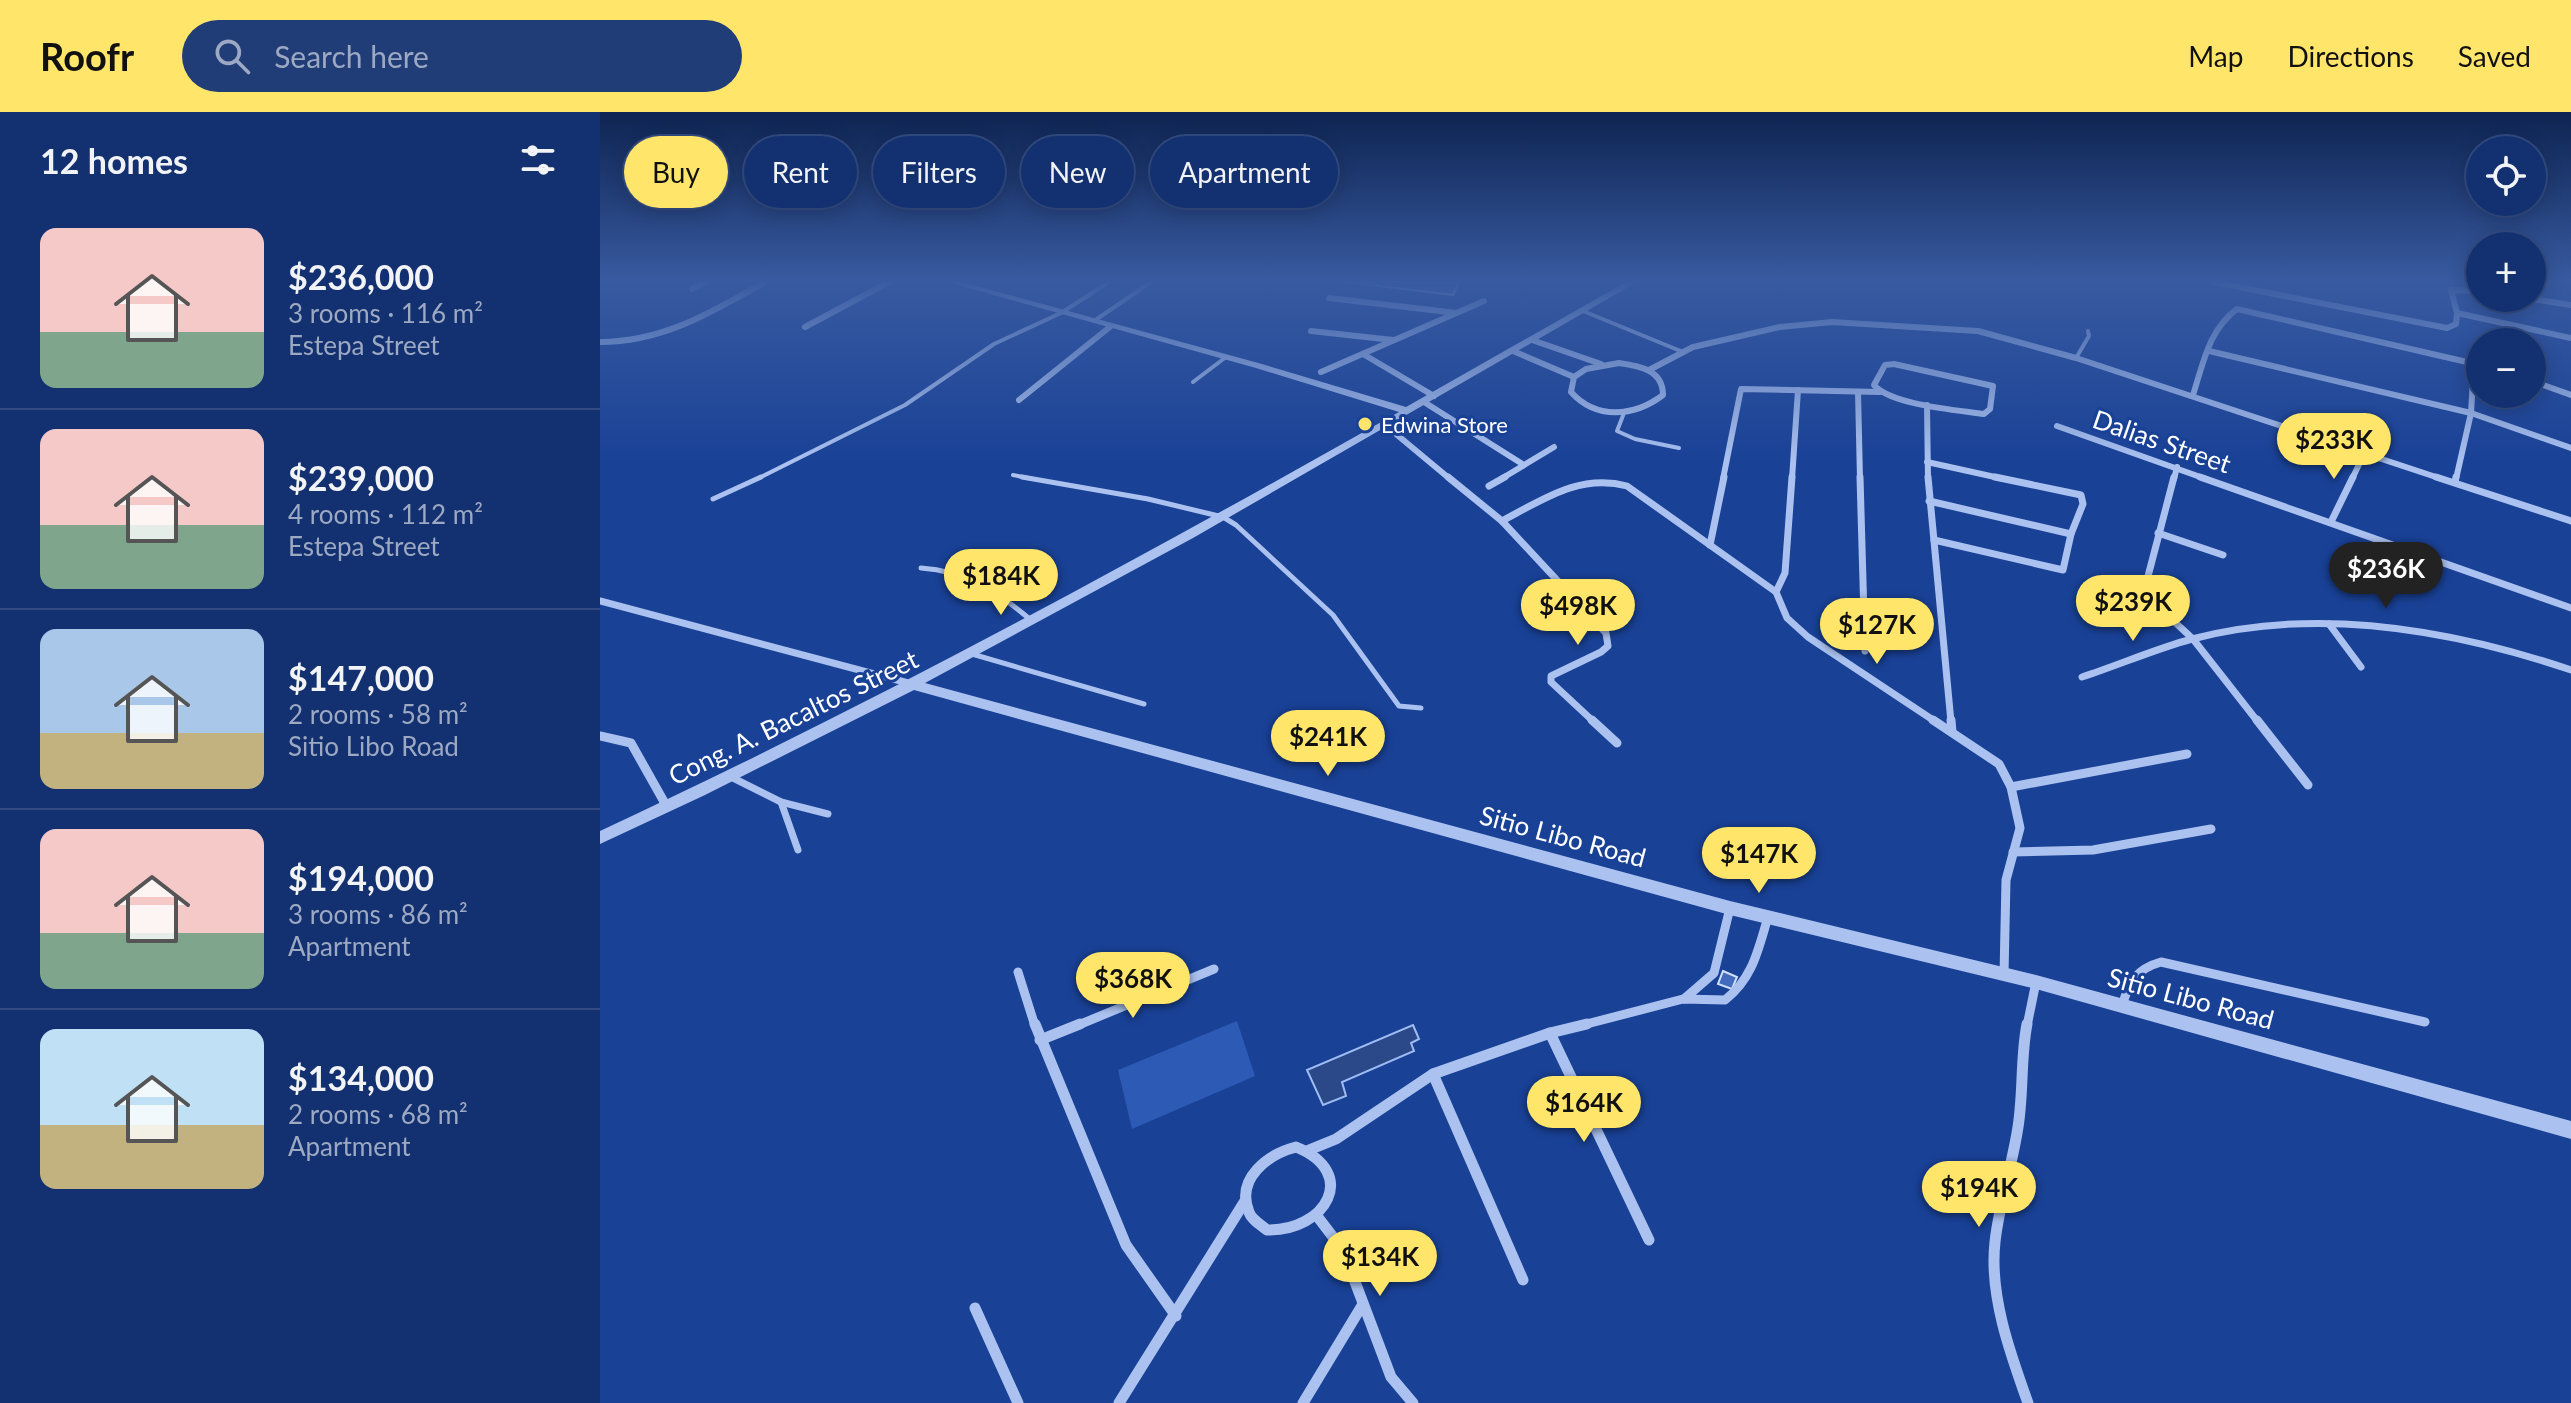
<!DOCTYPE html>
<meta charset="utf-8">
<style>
:root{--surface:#133170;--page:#203d78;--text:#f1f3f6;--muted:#9da9c3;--line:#324c83;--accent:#ffe66a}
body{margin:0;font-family:Lato,sans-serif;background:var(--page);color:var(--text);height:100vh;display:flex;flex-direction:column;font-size:30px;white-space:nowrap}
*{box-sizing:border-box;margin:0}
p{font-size:26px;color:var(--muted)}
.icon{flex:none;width:44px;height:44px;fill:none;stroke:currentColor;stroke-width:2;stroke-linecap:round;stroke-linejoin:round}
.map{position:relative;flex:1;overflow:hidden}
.drawer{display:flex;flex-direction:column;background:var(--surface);width:600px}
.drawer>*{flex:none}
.hud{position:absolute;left:24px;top:24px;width:760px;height:72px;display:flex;gap:16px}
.controls{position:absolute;left:1866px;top:24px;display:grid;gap:16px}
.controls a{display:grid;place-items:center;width:80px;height:80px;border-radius:50%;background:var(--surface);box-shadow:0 4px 20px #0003,0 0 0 2px var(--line);font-size:40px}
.price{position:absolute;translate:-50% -68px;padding:0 18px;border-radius:28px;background:var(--accent);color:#111;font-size:26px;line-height:52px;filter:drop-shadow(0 2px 4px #0008)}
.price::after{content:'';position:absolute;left:50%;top:48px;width:24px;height:18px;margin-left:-12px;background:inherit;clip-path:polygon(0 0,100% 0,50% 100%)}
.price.on{background:#222;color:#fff}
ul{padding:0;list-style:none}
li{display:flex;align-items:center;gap:24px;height:200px;padding:0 40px}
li+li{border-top:2px solid var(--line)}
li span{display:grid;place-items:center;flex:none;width:224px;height:160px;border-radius:16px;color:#555}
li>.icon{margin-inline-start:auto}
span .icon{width:96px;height:96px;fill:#fffc;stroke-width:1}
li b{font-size:34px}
h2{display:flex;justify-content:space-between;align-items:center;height:96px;padding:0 40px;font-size:34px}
.pill{padding:0 28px;border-radius:36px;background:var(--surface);box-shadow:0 4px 20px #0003,0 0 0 2px var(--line);font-size:28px;line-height:72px}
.pill.on{background:var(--accent);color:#111}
header{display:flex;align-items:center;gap:48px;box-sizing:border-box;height:112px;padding:0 40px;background:var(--accent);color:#111}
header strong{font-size:38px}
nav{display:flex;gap:44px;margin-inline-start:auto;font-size:28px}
.search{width:560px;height:72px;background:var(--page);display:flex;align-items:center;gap:20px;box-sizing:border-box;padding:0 28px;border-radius:44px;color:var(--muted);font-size:30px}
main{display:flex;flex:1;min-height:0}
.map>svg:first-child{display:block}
</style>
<header>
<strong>Roofr</strong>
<div class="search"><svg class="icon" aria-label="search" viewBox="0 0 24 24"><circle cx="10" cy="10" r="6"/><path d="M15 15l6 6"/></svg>Search here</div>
<nav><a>Map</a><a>Directions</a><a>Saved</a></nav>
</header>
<main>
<section class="drawer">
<h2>12 homes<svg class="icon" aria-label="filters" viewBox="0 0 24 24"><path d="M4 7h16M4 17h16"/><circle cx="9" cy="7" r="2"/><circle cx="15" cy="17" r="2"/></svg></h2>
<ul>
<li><span style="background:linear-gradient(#f6c9c9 65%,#7fa58c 0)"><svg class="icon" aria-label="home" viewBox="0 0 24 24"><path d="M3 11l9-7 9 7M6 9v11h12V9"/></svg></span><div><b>$236,000</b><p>3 rooms · 116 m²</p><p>Estepa Street</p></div></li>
<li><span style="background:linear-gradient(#f6c9c9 60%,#7fa58c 0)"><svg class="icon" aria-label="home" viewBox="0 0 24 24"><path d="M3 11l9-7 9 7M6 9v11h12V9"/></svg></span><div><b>$239,000</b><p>4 rooms · 112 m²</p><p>Estepa Street</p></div></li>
<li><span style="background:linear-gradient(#a9c7e8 65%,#c2b280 0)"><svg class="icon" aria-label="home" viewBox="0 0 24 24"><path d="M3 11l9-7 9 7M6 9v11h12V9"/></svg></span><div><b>$147,000</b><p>2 rooms · 58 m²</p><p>Sitio Libo Road</p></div></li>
<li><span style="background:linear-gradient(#f6c9c9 65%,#7fa58c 0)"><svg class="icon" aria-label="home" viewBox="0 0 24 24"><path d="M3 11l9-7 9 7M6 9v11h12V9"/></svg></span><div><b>$194,000</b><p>3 rooms · 86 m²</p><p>Apartment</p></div></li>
<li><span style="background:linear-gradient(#bfe0f5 60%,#c2b280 0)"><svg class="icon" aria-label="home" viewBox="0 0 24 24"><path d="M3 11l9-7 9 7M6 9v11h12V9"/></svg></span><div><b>$134,000</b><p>2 rooms · 68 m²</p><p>Apartment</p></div></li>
</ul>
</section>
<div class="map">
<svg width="1971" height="1291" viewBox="0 0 1971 1291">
<rect width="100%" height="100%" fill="#194196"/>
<polygon fill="#2c5ab4" points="637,909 655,964 532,1017 518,958"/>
<polygon fill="#2b4888" stroke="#9ebbf3" stroke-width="2" points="813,913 819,927 811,931 814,939 742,970 746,984 723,993 707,958"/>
<g fill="#426abd" stroke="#d2e0fb" stroke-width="2">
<polygon points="745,170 859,170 853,183"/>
<polygon points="1123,859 1137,865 1132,877 1118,872"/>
</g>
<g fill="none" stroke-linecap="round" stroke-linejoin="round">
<g stroke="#abc2f0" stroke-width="4">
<polyline points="983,199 1083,240"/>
<polyline points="494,209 551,170"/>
<polyline points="1476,246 1489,224 1488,219"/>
<polyline points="593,270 626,245"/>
<polyline points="1024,301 1017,319 1035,327 1079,336"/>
<polyline points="413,363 433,367"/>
<polyline points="157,367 305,293 394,232 461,201 509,170"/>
</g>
<g stroke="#abc2f0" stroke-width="5">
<polyline points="422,365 548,387 623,405 636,413 733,503 799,594 821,596"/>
<polyline points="113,387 161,365"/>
<path d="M321 456C366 459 398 480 432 509"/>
<polyline points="372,542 544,592"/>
</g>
<g stroke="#abc2f0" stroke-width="7">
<polyline points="131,665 181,690 228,702"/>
<polyline points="181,690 198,738"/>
</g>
<g stroke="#abc2f0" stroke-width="6">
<polyline points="1614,170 1847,216 1856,212 1857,201 1851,178 1880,179"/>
<polyline points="92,177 106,170"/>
<polyline points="729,186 857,201"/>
<polyline points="1925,186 1971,193"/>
<polyline points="1857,201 1971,226"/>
<polyline points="205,215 289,170"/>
<polyline points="711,219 793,228"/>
<polyline points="932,228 1001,252"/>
<path d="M0 230C63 230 112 200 165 170"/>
<polyline points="913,239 974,265"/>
<polyline points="1609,239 1871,301 1971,336"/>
<polyline points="763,242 834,284"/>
<path d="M1019 251C1040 254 1063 258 1063 283 1034 305 996 308 971 280L974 265 986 257Z"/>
<path d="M1294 252 1393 274 1390 297 1384 302C1357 298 1291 293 1274 273L1285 253Z"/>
<polyline points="1049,258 1093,235 1180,215 1232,210 1378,219 1476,246 1842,367"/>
<polyline points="721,260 884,189"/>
<polyline points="1932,269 1971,283"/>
<polyline points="1258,280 1260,367"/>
<path d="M1593 283C1603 252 1609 217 1637 197L1880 253"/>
<polyline points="419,288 511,214"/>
<polyline points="824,290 924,353"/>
<polyline points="1327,293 1328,367"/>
<polyline points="784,312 850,367"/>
<polyline points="1457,314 1606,367"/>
<polyline points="1327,350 1404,367"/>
<polyline points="901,367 954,335"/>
<polyline points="1123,367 1141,277 1280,280"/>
<polyline points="1192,367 1198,278"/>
<polyline points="1574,367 1577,355"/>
<polyline points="1752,367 1764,342"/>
<polyline points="1856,367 1871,301 1874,251"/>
</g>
<g stroke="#abc2f0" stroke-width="7">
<polyline points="848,365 902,409 1006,521 1008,534 1001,540 951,564 951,570 994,610"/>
<polyline points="1260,365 1265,539"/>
<polyline points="1328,365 1351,610"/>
<polyline points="1395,365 1481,383 1483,392 1471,422"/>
<polyline points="1574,365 1547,468 1552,489 1593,527 1658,610"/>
<polyline points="1600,365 1971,496"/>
<polyline points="1836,365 1971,409"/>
<polyline points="1855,370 1856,365"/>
<polyline points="889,374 905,365"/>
<polyline points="1329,389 1471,422 1463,458 1334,428"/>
<path d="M902 409C942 388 980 361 1027 374L1176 480 1187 506 1208 525 1336 610"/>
<polyline points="1731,410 1753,365"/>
<polyline points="1558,421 1623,443"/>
<polyline points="1110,433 1124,365"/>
<polyline points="1176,480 1185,461 1192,365"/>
<polyline points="0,489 312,572"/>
<polyline points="1729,512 1761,555"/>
<path d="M1482 565C1519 553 1555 537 1592 527 1718 494 1850 517 1971 558"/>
</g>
<g stroke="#abc2f0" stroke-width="9">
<polyline points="992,608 1017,631"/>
<polyline points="1333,608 1399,652 1411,675 1420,716 1406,768 1404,863"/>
<polyline points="1351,608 1352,620"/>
<polyline points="1657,608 1708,673"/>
<polyline points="0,624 31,631 67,695"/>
<polyline points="1411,675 1587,642"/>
<polyline points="1413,740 1493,738 1611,717"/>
<polyline points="418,860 435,914"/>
<polyline points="1084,887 1114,861 1130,796"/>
<path d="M1522 894C1529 870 1536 857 1561 850L1825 910"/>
<polyline points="476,914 614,857"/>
<path d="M979 914 1083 887 1125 888C1153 866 1158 838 1168 805"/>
<polyline points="1427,914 1436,870"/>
</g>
<g stroke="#abc2f0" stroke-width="11">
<polyline points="435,912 526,1133 576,1204"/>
<path d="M1427 912C1420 948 1424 985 1417 1021 1411 1057 1399 1093 1395 1130 1389 1183 1410 1241 1428 1291"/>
<polyline points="950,921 1049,1128"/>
<polyline points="440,928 480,912"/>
<polyline points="833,962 923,1168"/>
<path d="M696 1035C760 1061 726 1119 667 1118 661 1113 651 1107 649 1100 635 1066 669 1042 696 1035Z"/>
<polyline points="709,1038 736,1027 833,962 950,921 987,912"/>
<polyline points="717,1104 743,1138 791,1265 813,1291"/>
<polyline points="375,1196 418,1291"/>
<polyline points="519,1291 645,1089"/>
<polyline points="703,1291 763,1192"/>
</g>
<path fill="#abc2f0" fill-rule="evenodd" d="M347 170H362L662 252 806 295 1026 170H1037L593 426 325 571 1130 789 1436 863 1971 1009V1027L1436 877 1130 803 314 578 105 683 0 732V719C273 592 537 448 799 300L656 256Z"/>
</g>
<linearGradient id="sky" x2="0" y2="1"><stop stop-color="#0e2452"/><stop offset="0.48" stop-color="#385aa0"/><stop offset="1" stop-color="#385aa0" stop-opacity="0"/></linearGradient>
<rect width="1971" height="351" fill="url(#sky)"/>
<circle fill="#ffe66a" stroke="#194196" stroke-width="3" cx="765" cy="312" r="8"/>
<g text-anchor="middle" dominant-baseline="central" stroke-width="6" stroke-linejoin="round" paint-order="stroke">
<g font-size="22" fill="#fff" stroke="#194196" text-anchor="start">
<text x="781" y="312">Edwina Store</text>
</g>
<g font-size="26" fill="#fff" stroke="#194196">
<text transform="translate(1562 329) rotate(19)">Dalias Street</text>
<text transform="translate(193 605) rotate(-26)">Cong. A. Bacaltos Street</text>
<text transform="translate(963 724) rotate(15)">Sitio Libo Road</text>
<text transform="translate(1591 886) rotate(15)">Sitio Libo Road</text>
</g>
</g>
</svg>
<div class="controls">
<a><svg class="icon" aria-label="locate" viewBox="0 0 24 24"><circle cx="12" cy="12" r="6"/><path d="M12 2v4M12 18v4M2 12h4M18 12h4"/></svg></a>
<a>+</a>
<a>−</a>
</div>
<b class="price" style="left:1734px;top:369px">$233K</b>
<b class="price on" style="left:1786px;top:498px">$236K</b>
<b class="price" style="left:401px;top:505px">$184K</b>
<b class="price" style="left:1533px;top:531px">$239K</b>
<b class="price" style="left:978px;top:535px">$498K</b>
<b class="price" style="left:1277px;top:554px">$127K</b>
<b class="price" style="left:728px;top:666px">$241K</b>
<b class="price" style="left:1159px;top:783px">$147K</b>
<b class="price" style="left:533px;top:908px">$368K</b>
<b class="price" style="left:984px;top:1032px">$164K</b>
<b class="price" style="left:1379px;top:1117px">$194K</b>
<b class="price" style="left:780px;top:1186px">$134K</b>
<div class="hud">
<a class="pill on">Buy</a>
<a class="pill">Rent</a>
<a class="pill">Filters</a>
<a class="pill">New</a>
<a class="pill">Apartment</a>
</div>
</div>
</main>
